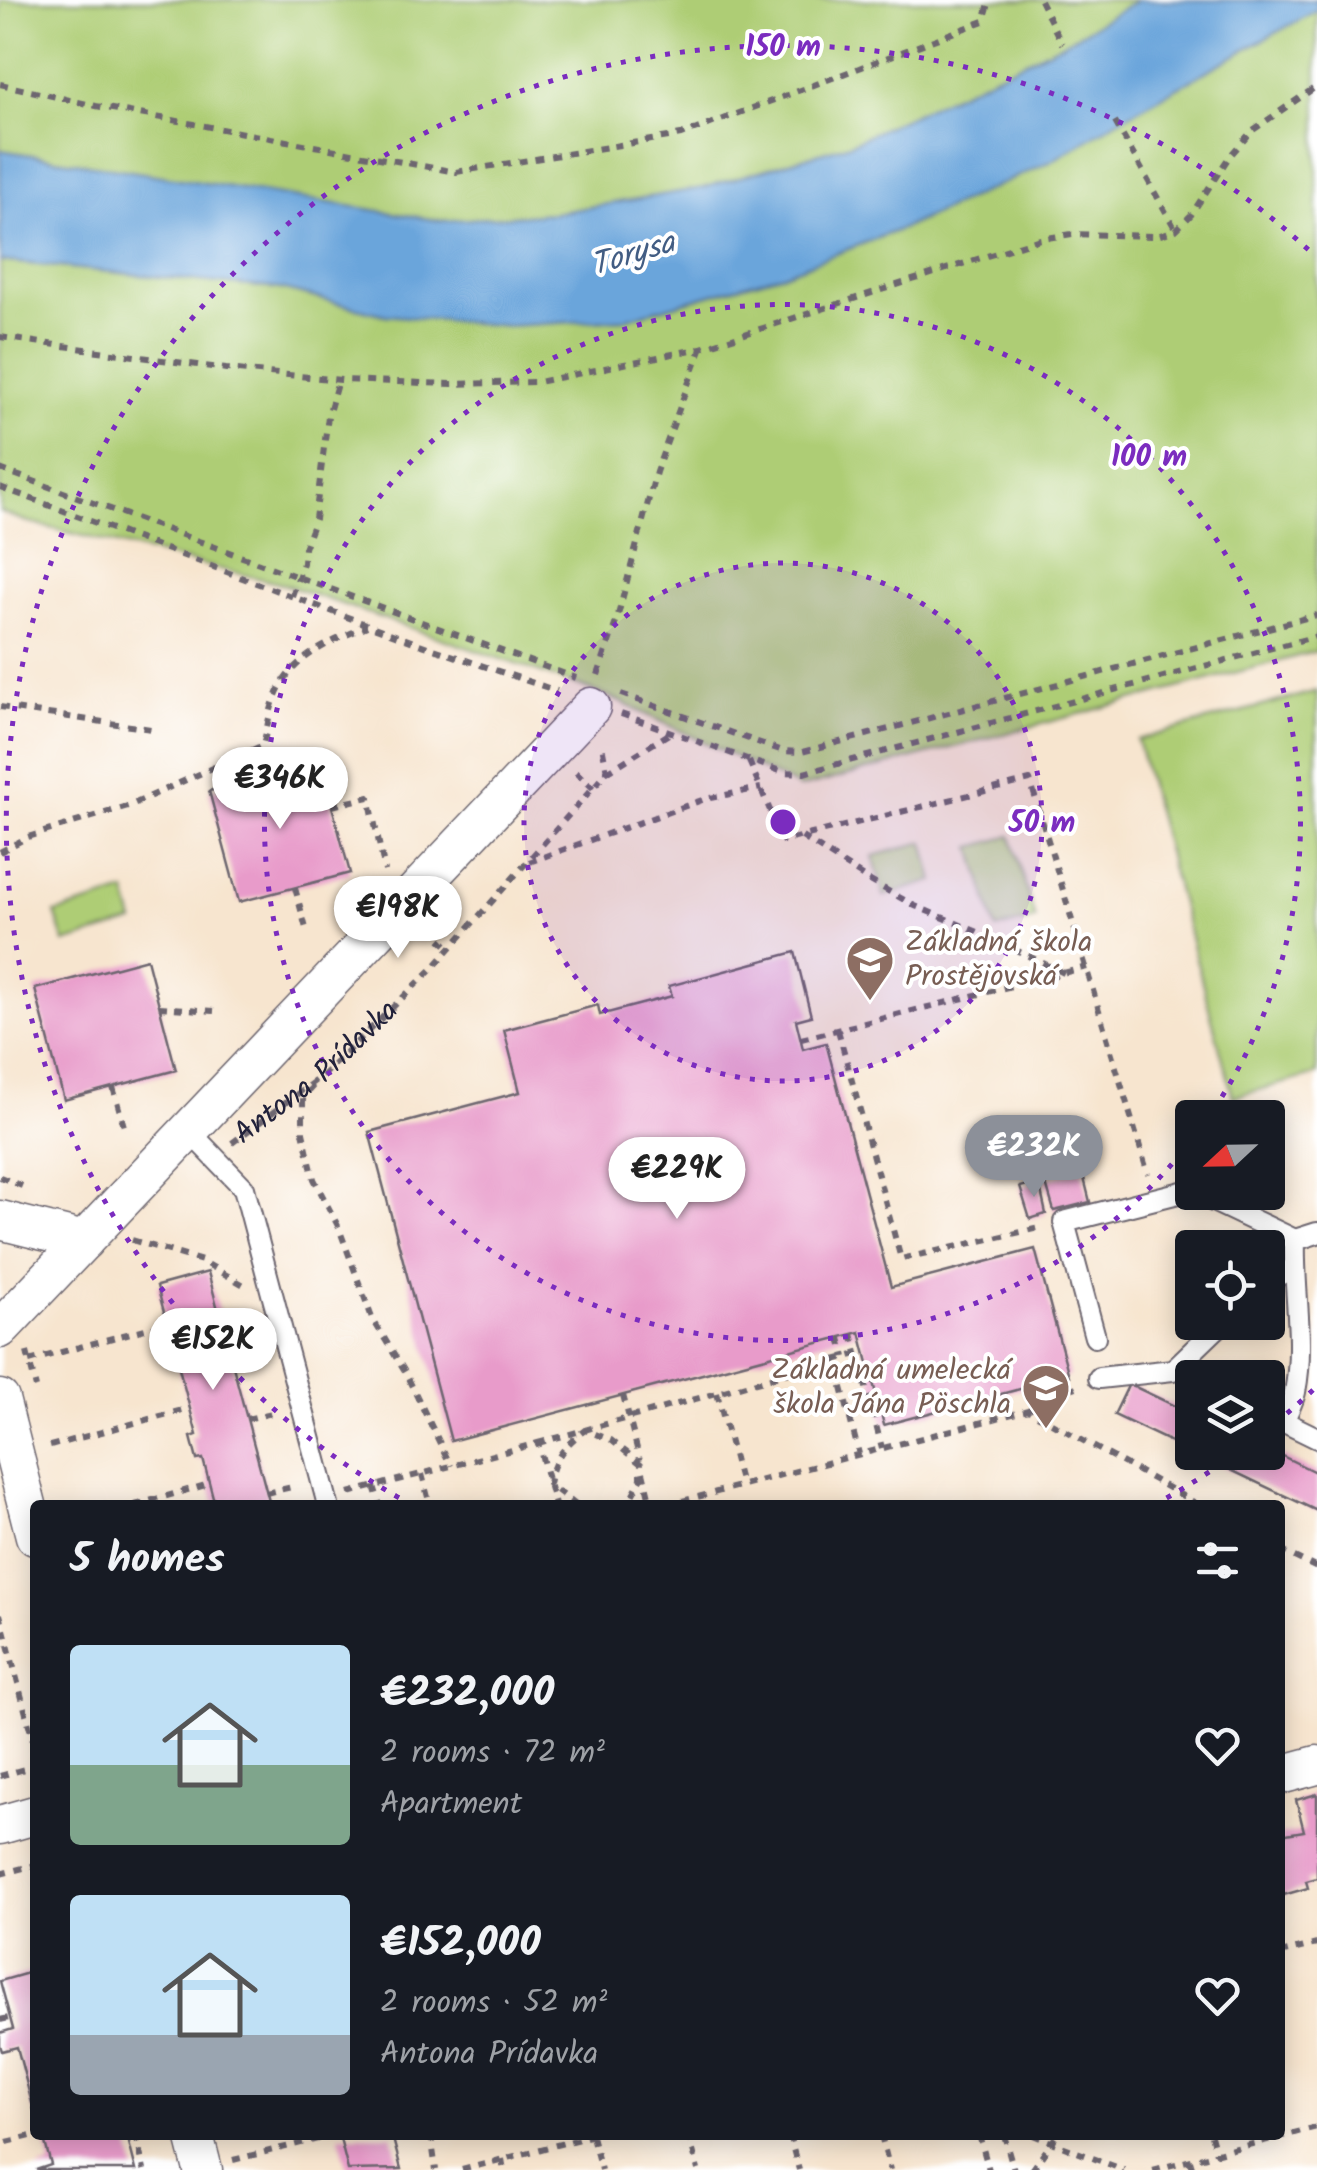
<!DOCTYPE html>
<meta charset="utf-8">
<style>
:root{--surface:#171b24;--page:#242831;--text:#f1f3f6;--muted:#9ea1a6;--accent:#8c9099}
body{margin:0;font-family:Kalam,sans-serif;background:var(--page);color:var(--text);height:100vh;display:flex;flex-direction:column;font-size:38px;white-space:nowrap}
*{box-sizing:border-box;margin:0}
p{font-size:32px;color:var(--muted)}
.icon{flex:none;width:55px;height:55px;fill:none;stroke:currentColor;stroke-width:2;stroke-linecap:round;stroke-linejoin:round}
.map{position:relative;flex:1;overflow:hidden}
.sheet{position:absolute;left:30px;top:1500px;width:1255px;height:640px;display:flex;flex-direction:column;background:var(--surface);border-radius:10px;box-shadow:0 5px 25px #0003}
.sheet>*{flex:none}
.needle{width:65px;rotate:248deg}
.tools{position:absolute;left:1175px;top:1100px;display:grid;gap:20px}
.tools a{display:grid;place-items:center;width:110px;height:110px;border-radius:10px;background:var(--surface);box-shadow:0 5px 25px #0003;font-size:50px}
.price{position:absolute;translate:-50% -85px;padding:0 22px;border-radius:35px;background:#fff;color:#222;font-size:32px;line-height:65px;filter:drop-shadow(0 2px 5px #0008)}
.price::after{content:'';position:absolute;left:50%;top:60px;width:30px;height:22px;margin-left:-15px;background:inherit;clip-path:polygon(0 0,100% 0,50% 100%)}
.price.current{background:var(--accent);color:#fff}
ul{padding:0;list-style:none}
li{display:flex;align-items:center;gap:30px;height:250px;padding:0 40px}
li span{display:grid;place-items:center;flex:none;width:280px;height:200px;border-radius:10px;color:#555}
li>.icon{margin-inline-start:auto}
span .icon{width:120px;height:120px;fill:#fffc;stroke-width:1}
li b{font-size:42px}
h2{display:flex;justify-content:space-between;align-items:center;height:120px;padding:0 40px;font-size:42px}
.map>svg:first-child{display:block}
</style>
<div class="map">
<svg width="1317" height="2170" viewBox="0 0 1317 2170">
<rect width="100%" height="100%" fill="#fff"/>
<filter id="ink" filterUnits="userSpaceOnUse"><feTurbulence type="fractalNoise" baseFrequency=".01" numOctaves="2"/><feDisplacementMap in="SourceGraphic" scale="20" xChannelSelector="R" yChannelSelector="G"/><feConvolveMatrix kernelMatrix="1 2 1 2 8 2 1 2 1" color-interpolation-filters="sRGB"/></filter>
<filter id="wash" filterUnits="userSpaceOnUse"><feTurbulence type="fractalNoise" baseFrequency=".0048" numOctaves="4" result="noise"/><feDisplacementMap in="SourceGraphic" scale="40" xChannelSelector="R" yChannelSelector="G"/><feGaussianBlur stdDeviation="2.25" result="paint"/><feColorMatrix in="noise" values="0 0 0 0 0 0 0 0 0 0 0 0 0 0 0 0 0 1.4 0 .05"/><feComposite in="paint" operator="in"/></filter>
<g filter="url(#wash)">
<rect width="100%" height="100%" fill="#f7e5cf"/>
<g fill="#aecd74" stroke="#687858" stroke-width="2.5">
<polygon points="0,0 1138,0 1062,44 850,144 703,188 554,213 442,221 0,150"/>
<polygon points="1317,10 1317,651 800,788 608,696 286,585 34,524 0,512 0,261 281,289 385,315 624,319 783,274 906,227 1052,161 1115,122"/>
<polygon points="1317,691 1317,1074 1233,1097 1137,740"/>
<polygon points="1011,836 1035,919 996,930 972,847"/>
<polygon points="924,842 934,881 884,896 873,856"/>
<polygon points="126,892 134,922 65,943 55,913"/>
</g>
<polygon fill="#6aa5db" stroke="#46648b" stroke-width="2.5" points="1138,0 1317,0 1317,10 1115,122 1052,161 906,227 783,274 624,319 508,326 385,315 281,289 0,261 0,150 442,221 555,213 703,188 850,144 1062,44"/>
<g id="blocks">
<g fill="#e89bca">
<polygon points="320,762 350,873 239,902 209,791"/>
<polygon points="795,952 811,1016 796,1020 803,1049 826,1043 891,1287 1035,1249 1069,1376 884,1425 860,1332 451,1441 369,1132 520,1092 504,1030 598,1005 600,1015 672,996 669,986"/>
<polygon points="147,959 176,1070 64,1100 35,989"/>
<polygon points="1082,1170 1090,1202 1054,1211 1045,1180"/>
<polygon points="1039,1182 1046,1214 1030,1219 1020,1187"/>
<polygon points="208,1272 247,1419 270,1505 215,1505 203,1459 197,1460 191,1437 197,1435 157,1286"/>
<polygon points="1129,1384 1192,1414 1192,1452 1114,1415"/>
<polygon points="1268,1449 1317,1473 1317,1511 1193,1452 1268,1452"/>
<polygon points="1317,1794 1317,1878 1306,1881 1308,1888 1280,1896 1280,1835 1304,1831 1296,1800"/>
<polygon points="35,1971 35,2111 34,2111 17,2047 2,2051 0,2045 0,2033 13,2029 0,1981"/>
<polygon points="43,2135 127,2135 136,2170 36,2170 51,2165"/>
<polygon points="339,2135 392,2135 401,2169 348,2170"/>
</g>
</g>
</g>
<g filter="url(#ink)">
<use href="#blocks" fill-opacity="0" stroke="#6d666f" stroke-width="2.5"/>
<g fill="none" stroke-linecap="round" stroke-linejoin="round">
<g stroke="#6d666f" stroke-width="24">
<g id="lane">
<polyline points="189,1131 244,1188 328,1505"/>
<polyline points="1194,1192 1295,1240"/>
<polyline points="1268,1280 1294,1268"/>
<polyline points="1095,1337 1064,1222 1190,1190 1192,1192"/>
<polyline points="1099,1378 1173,1370 1223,1322"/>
<polyline points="1268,1414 1317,1438"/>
<path d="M1283 1422C1287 1412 1293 1402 1295 1392 1305 1342 1293 1290 1295 1240L1317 1233"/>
</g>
</g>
<g stroke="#6d666f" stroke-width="41">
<g id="street">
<polyline points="0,1220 84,1241"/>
<polyline points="0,1329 591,707"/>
<polyline points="0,1399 35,1536"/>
<polyline points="1280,1775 1317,1765"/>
<polyline points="0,1825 35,1815"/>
<polyline points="194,2135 203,2170"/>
</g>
</g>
<g stroke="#6d666f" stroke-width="6" stroke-dasharray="8 8" stroke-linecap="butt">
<polyline points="1040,0 1062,44"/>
<polyline points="0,84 96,106 456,172 681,135 984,21 990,0"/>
<polyline points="1115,122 1176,230"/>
<polyline points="0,337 226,369 342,380 452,384 538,382 701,348 1040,239 1072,234 1157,236 1176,230 1191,215 1229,157 1253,130 1317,86"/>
<polyline points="0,469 576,678"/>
<polyline points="0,487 419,644 557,691"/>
<polyline points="292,596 303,563 304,548 315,519 328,416 338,380"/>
<polyline points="598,675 617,619 656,472 701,349"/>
<polyline points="621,694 783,751 802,752 1317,615"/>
<polyline points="0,707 158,730"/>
<polyline points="621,714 783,772 804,773 1317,636"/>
<polyline points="749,761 783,841 1030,780 1148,1174"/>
<polyline points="576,772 593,788"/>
<polyline points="607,772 672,732"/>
<polyline points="332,806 369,797 385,871"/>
<polyline points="802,837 865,878 915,906 978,932 1064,973"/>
<path d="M0 852 28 837 131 805 263 745C267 730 269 713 275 698 291 656 329 643 367 626"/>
<polyline points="529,862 705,799 761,788"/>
<polyline points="295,888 307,932"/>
<polyline points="429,928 450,948"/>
<polyline points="159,1007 214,1011"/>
<polyline points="838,1030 901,1259 1039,1228"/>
<polyline points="801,1039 1087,967"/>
<polyline points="313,1086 303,1097 303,1132 314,1179 339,1228 372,1318 405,1372 451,1466"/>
<polyline points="113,1087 125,1130"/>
<path id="s1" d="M232 1143 324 1074 431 970 607 772 602 745"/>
<polyline points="0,1177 22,1186"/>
<polyline points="132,1240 202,1261 244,1285"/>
<polyline points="222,1326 252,1318"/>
<polyline points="852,1334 882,1448"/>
<polyline points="840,1338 845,1357"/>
<polyline points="27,1352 36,1388"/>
<polyline points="835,1360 857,1354"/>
<polyline points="29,1361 167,1323"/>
<polyline points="717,1393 741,1485"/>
<polyline points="623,1395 640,1460"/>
<polyline points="1029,1409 1076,1387"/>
<polyline points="247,1419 276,1412"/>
<polyline points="538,1443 835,1360 859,1454"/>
<polyline points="50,1446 190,1408"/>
<polyline points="643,1472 651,1505"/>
<polyline points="422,1474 430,1505"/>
<polyline points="374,1486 380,1505"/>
<polyline points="266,1493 296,1486"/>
<polyline points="349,1493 538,1443 555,1505"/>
<polyline points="135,1505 209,1484"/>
<path d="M576 1505 549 1484C553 1459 565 1445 585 1430L611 1440 641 1464V1479L627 1505"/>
<polyline points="667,1505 1028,1410 1199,1505"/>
<polyline points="1280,1550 1317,1568"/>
<polyline points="0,1614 35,1748"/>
<polyline points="0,1776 35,1766"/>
<polyline points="0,1874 35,1865"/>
<polyline points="1280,1953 1317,1944"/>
<polyline points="0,2020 9,2018"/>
<polyline points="136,2135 144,2170"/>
<polyline points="431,2135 436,2170"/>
<polyline points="689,2135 698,2170"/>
<polyline points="789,2135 799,2170"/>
<polyline points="881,2135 890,2170"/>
<polyline points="979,2135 989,2170"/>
<polyline points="1004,2135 1014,2170"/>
<polyline points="1033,2135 1124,2170"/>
<polyline points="1211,2135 1216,2153"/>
<polyline points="592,2136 601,2170"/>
<polyline points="393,2138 409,2135"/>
<polyline points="7,2142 35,2135"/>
<polyline points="502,2159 504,2170"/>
<polyline points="233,2160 334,2135"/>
<polyline points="1190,2160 1193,2170"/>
<polyline points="462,2170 594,2135"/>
<polyline points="1032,2170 1057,2135"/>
<polyline points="1153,2170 1317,2127"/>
</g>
<use href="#lane" stroke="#fff" stroke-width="20"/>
<use href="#street" stroke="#fff" stroke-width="38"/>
</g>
</g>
<circle cx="783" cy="822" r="259" fill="#7b2cbf" fill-opacity=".12"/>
<g fill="none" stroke="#7b2cbf" stroke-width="5" stroke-dasharray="5 10">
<circle cx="783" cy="822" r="259"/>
<path d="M1191 1141A518 518 0 1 1 1210 1115"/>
<path d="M1313 1390A777 777 0 0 1 1272 1426M1234 1455A777 777 0 0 1 1154 1505M412 1505A777 777 0 1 1 1313 254"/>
</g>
<defs>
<g id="school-pin" transform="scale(2.5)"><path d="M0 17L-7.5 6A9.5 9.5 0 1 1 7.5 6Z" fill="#8d6e63" stroke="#fff"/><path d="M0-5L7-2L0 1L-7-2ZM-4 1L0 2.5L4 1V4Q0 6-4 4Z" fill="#fff"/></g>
</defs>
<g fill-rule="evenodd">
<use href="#school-pin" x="870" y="960"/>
<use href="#school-pin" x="1046" y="1388"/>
</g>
<g text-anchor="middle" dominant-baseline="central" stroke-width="8" stroke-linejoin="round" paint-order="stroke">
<g font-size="30" fill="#785e54" stroke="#fff" text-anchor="start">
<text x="905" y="943">Základná škola<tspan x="905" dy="34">Prostějovská</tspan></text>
<text x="1011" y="1371" text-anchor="end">Základná umelecká<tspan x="1011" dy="34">škola Jána Pöschla</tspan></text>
</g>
<g font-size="30" fill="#22223b" stroke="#fff">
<text stroke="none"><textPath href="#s1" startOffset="110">Antona Prídavka</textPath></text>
</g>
<g font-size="32" font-style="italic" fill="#425d83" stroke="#fff">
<text transform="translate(633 255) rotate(-17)">Torysa</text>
</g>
</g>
<circle cx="783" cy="822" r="15" fill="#7b2cbf" stroke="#fff" stroke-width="5"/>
<g font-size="30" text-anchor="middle" font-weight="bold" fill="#7b2cbf" stroke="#fff" stroke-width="8" stroke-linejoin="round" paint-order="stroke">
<text x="783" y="56">150 m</text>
<text x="1149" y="466">100 m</text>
<text x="1042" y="832">50 m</text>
</g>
</svg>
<div class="tools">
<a><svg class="needle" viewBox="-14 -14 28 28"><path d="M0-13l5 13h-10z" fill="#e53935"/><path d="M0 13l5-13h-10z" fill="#9ea1a6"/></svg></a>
<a><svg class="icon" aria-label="locate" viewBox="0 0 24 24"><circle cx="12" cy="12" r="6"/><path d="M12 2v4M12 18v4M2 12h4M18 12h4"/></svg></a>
<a><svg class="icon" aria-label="layers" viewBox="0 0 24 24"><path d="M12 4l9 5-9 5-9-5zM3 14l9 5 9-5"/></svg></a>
</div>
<b class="price" style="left:280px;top:832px">€346K</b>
<b class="price" style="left:398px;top:961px">€198K</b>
<b class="price current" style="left:1034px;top:1200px">€232K</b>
<b class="price" style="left:677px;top:1222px">€229K</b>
<b class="price" style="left:213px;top:1393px">€152K</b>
<section class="sheet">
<h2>5 homes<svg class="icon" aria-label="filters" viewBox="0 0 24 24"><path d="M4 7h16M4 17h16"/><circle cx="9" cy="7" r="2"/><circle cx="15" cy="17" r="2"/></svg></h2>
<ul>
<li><span style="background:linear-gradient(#bfe0f5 60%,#7fa58c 0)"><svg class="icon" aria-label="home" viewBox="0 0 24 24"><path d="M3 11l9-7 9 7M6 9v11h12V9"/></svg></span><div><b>€232,000</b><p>2 rooms · 72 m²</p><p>Apartment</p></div><svg class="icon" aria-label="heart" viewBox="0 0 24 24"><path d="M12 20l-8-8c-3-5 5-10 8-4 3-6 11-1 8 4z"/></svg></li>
<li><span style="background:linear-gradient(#bfe0f5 70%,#9aa5b1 0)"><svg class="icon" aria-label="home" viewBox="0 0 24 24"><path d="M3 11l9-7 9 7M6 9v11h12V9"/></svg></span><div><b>€152,000</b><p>2 rooms · 52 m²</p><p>Antona Prídavka</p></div><svg class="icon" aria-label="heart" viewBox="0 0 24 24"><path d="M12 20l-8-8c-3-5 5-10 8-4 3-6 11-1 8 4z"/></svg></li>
</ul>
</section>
</div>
